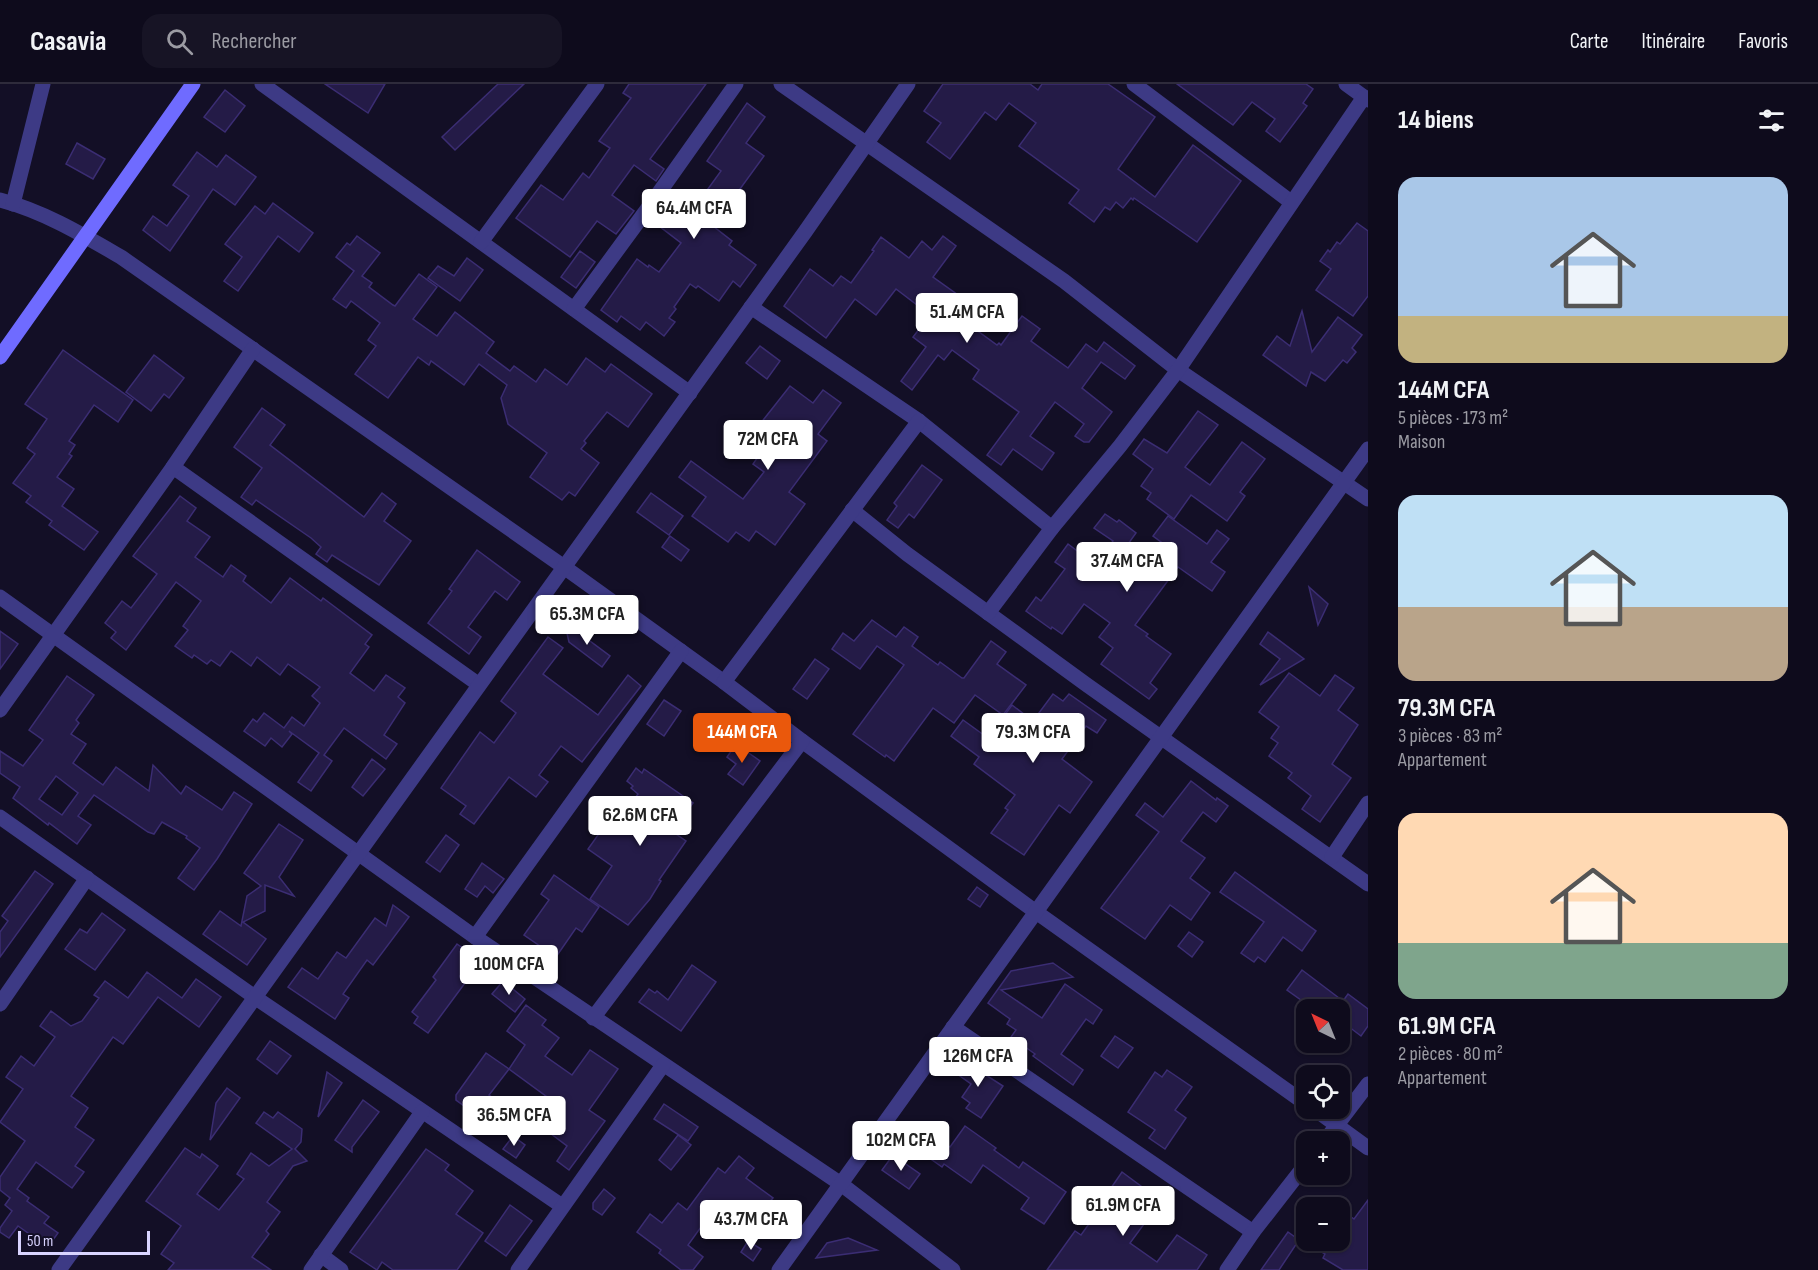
<!DOCTYPE html>
<html lang="fr">
<meta charset="utf-8">
<style>
:root{--surface:#0e0b1c;--page:#171425;--text:#f1f3f6;--muted:#9b9ba3;--line:#2e2b3b;--accent:#ea580c}
body{margin:0;font-family:"Sofia Sans Condensed",sans-serif;background:var(--page);color:var(--text);height:100vh;display:flex;flex-direction:column;font-size:22px;white-space:nowrap}
*{box-sizing:border-box;margin:0}
p{font-size:20px;color:var(--muted)}
.icon{flex:none;width:33px;height:33px;fill:none;stroke:currentColor;stroke-width:2;stroke-linecap:round;stroke-linejoin:round}
.map{position:relative;flex:1;overflow:hidden}
.drawer{display:flex;flex-direction:column;background:var(--surface);width:450px}
.drawer>*{flex:none}
.needle{width:39px;rotate:317deg}
.tools{position:absolute;left:1296px;top:915px;display:grid;gap:12px}
.tools a{display:grid;place-items:center;width:54px;height:54px;border-radius:12px;background:var(--surface);box-shadow:0 2px 4px #0004,0 0 0 2px var(--line);font-size:30px}
.scale{position:absolute;left:18px;bottom:15px;width:132px;box-sizing:border-box;padding-left:6px;border:3px solid #d9d4ff;border-top:0;font-size:16px;line-height:21px;white-space:nowrap;color:#d9d4ff;-webkit-text-stroke:4px #130f26;paint-order:stroke}
.price{position:absolute;translate:-50% -51px;padding:0 14px;border-radius:6px;background:#fff;color:#222;font-size:20px;line-height:39px;filter:drop-shadow(0 2px 3px #0008)}
.price::after{content:'';position:absolute;left:50%;top:36px;width:18px;height:14px;margin-left:-9px;background:inherit;clip-path:polygon(0 0,100% 0,50% 100%)}
.price.active{background:var(--accent);color:#fff}
ul{padding:0;list-style:none}
li{display:grid;align-content:center;gap:12px;height:318px;padding:0 30px}
li span{display:grid;place-items:center;height:186px;border-radius:18px;color:#555}
li>.icon{margin-inline-start:auto}
span .icon{width:108px;height:108px;fill:#fffc;stroke-width:1}
li b{font-size:26px}
h2{display:flex;justify-content:space-between;align-items:center;height:72px;padding:0 30px;font-size:26px}
header{display:flex;align-items:center;gap:36px;box-sizing:border-box;height:84px;padding:0 30px;background:var(--surface);border-bottom:2px solid var(--line)}
header strong{font-size:28px}
nav{display:flex;gap:33px;margin-inline-start:auto;font-size:21px}
.search{width:420px;height:54px;background:var(--page);display:flex;align-items:center;gap:15px;box-sizing:border-box;padding:0 21px;border-radius:18px;color:var(--muted);font-size:22px}
main{display:flex;flex:1;min-height:0}
.map>svg:first-child{display:block}
</style>
<header>
<strong>Casavia</strong>
<div class="search"><svg class="icon" aria-label="search" viewBox="0 0 24 24"><circle cx="10" cy="10" r="6"/><path d="M15 15l6 6"/></svg>Rechercher</div>
<nav><a>Carte</a><a>Itinéraire</a><a>Favoris</a></nav>
</header>
<main>
<div class="map">
<svg width="1368" height="1186" viewBox="0 0 1368 1186">
<rect width="100%" height="100%" fill="#130f26"/>
<g fill="#241b47" stroke="#3b2d73" stroke-width="1.5" fill-rule="evenodd">
<polygon points="325,0 385,0 368,29"/>
<polygon points="498,0 524,0 455,66 442,53"/>
<polygon points="629,0 706,0 650,75 664,85 656,97 634,81 612,111 634,127 616,150 597,137 570,173 516,134 541,101 563,116 583,89 589,94 610,64 599,57 631,14 623,9"/>
<polygon points="943,0 1030,0 1038,6 1042,0 1108,0 1155,33 1118,85 1155,113 1193,61 1241,97 1197,158 1134,114 1133,116 1131,114 1123,124 1116,118 1110,126 1105,123 1094,138 1069,119 1079,106 1019,62 1036,39 1009,19 996,36 985,28 950,75 927,58 941,39 924,27"/>
<polygon points="1177,0 1306,0 1313,5 1303,19 1307,22 1280,58 1266,47 1275,35 1252,18 1233,41"/>
<polygon points="225,6 245,22 225,48 204,33"/>
<polygon points="747,19 765,33 746,59 764,72 713,142 732,157 729,161 756,181 740,203 733,197 719,217 698,202 696,204 690,200 674,223 676,225 669,234 675,238 664,252 646,238 640,246 621,232 617,238 601,226 637,175 648,183 649,181 659,188 681,159 659,142 686,106 700,116 721,87 707,77"/>
<polygon points="77,59 105,75 93,95 66,80"/>
<polygon points="197,68 217,83 226,71 256,93 235,121 213,105 170,167 143,146 153,132 167,142 189,112 173,101"/>
<polygon points="273,119 313,149 299,168 278,152 238,207 224,197 242,173 225,160 255,122 265,130"/>
<polygon points="1357,139 1368,147 1368,212 1353,232 1316,206 1331,185 1320,177 1328,166 1330,168 1337,158 1340,160"/>
<polygon points="357,152 380,169 362,192 372,199 369,203 393,221 395,222 419,190 437,203 413,235 437,252 455,228 494,258 486,269 510,287 514,282 536,298 545,285 567,301 586,274 605,288 611,280 652,310 628,343 607,328 584,357 586,359 581,365 599,379 575,412 569,408 562,416 530,393 547,369 508,340 501,314 507,301 479,280 464,301 431,277 429,281 418,273 388,314 355,290 376,262 368,256 380,239 351,217 346,224 333,215 354,187 336,173 347,159 350,161"/>
<polygon points="943,152 956,162 933,193 958,211 952,219 976,236 971,242 997,261 999,259 1001,261 1022,232 1040,245 1031,257 1068,284 1086,260 1097,268 1104,258 1135,282 1125,295 1101,278 1082,304 1112,328 1089,358 1084,358 1075,352 1084,340 1055,318 1030,352 1054,369 1042,386 1013,365 1001,381 987,371 1019,328 973,295 979,286 952,266 944,276 938,271 912,306 901,297 926,263 913,253 930,231 896,205 876,231 855,215 826,254 784,222 810,185 833,202 841,192 851,199 874,167 872,166 881,153 909,174 922,157 932,166"/>
<polygon points="580,167 595,178 576,204 561,193"/>
<polygon points="467,174 483,186 460,217 428,194 438,182 454,192"/>
<polygon points="1302,227 1312,268 1338,233 1362,251 1352,264 1356,268 1347,279 1343,276 1325,297 1311,288 1306,302 1263,271 1277,252 1290,262"/>
<polygon points="760,262 780,277 767,295 746,279"/>
<polygon points="63,266 133,316 118,338 94,321 69,357 75,361 69,370 72,372 57,393 74,405 62,422 98,448 84,466 49,441 52,437 26,418 31,412 13,399 35,370 27,364 47,335 25,320"/>
<polygon points="154,271 184,294 169,314 164,310 151,327 126,308"/>
<polygon points="790,302 813,319 823,306 841,319 818,350 827,357 789,408 805,420 775,461 756,447 749,457 736,448 728,458 692,432 706,413 679,393 691,377 743,415 764,388 753,380 760,370 745,359"/>
<polygon points="262,324 285,341 270,361 364,433 382,409 396,420 384,437 411,457 379,501 332,471 327,478 316,470 321,463 311,454 256,416 252,421 241,413 262,384 234,363"/>
<polygon points="1198,327 1218,341 1185,383 1210,401 1242,358 1265,375 1240,408 1245,412 1227,437 1191,411 1174,435 1147,415 1151,409 1141,402 1153,385 1133,370 1144,355 1167,369"/>
<polygon points="922,381 942,396 914,434 909,430 898,444 887,436 897,422 894,419"/>
<polygon points="651,409 683,432 669,451 637,428"/>
<polygon points="180,412 196,424 187,437 210,453 195,473 223,493 231,481 246,492 243,497 271,519 290,494 321,517 323,514 372,551 365,560 369,563 350,589 374,607 386,591 405,604 398,613 405,619 384,651 397,660 386,675 344,644 324,671 332,677 311,707 298,698 319,669 289,647 292,650 282,663 271,654 265,662 244,647 253,635 257,638 264,629 284,644 292,633 304,642 320,619 312,612 320,603 288,580 280,591 257,573 251,582 231,567 220,582 211,576 207,580 194,571 192,574 175,562 188,546 183,542 201,517 176,498 126,566 111,554 116,548 105,539 122,517 131,524 157,490 133,472"/>
<polygon points="1105,430 1117,438 1119,436 1136,449 1123,467 1147,485 1165,461 1153,452 1168,432 1207,460 1217,446 1229,455 1211,478 1225,488 1212,507 1178,483 1135,541 1148,550 1146,552 1171,570 1150,599 1157,605 1149,615 1101,580 1113,564 1099,553 1110,539 1084,520 1062,550 1052,543 1051,545 1026,527 1036,513 1041,517 1065,485 1055,478 1068,460 1096,481 1113,457 1094,444"/>
<polygon points="670,452 689,466 681,477 662,463"/>
<polygon points="477,466 520,498 507,516 495,507 468,543 481,553 469,570 428,539 452,507 449,505"/>
<polygon points="1309,503 1328,520 1318,541"/>
<polygon points="872,536 896,553 904,543 918,553 912,562 938,581 940,578 962,594 964,594 991,557 1006,568 997,580 1026,601 1003,631 975,611 954,639 933,624 894,677 886,671 885,673 853,650 904,581 877,562 860,585 832,565 843,549 854,557"/>
<polygon points="581,543 582,551 610,572 602,583 569,558 566,545"/>
<polygon points="0,547 18,560 0,585"/>
<polygon points="1268,548 1304,575 1260,601 1280,575 1260,560"/>
<polygon points="548,553 563,564 543,590 598,631 628,591 641,602 582,678 561,662 539,691 548,698 536,713 509,693 474,740 460,730 466,722 441,704 480,648 494,659 516,629 501,617"/>
<polygon points="815,575 829,585 807,615 793,605"/>
<polygon points="1289,589 1320,612 1335,591 1354,604 1338,626 1358,641 1332,680 1351,694 1320,738 1302,725 1311,712 1288,694 1292,689 1269,672 1278,659 1271,654 1279,643 1259,628"/>
<path d="M67 592 94 611 76 636 79 639 71 650 86 660 73 679 103 701 116 683 149 707 153 681 181 710 186 702 222 726 234 708 252 720 217 775 194 806 178 794 200 764 186 754 187 752 162 738 154 750 148 748 94 711 78 732 91 741 77 760 49 739 48 741 13 714 20 703 0 689V667L23 682 43 656 29 646ZM56 692 78 709 62 731 39 715Z"/>
<polygon points="1053,610 1063,617 1069,610 1106,636 1097,649 1086,642 1062,675 1092,698 1070,729 1059,721 1024,771 991,749 1008,726 1005,724 1015,711 974,680 979,673 951,652 963,636 988,654 1012,621 1033,637"/>
<polygon points="664,616 681,627 664,652 647,640"/>
<polygon points="736,660 760,677 743,701 728,690 736,680 727,673"/>
<polygon points="372,675 385,685 363,712 352,703"/>
<polygon points="636,684 642,689 644,685 693,719 673,748 686,757 659,796 661,797 650,815 628,841 590,815 612,782 588,765 603,744 610,749 638,710 631,704 633,702 627,697"/>
<polygon points="1191,697 1216,716 1217,714 1228,722 1216,738 1203,728 1181,757 1205,774 1190,794 1210,809 1191,836 1170,821 1145,855 1101,824 1159,748 1136,731 1145,719 1163,733"/>
<polygon points="279,740 303,756 279,793 294,812 265,801 265,827 243,838 266,855 247,881 203,850 220,827 241,842 247,812 261,802 244,789"/>
<polygon points="446,751 459,761 440,788 426,778"/>
<polygon points="482,779 504,795 493,809 485,802 477,813 465,805"/>
<polygon points="35,787 53,800 0,873 0,848 8,837 2,832"/>
<polygon points="1235,788 1316,847 1302,867 1283,853 1265,878 1258,873 1254,878 1241,869 1264,838 1220,808"/>
<polygon points="554,791 599,823 582,848 576,844 556,873 524,851 549,816 541,810"/>
<polygon points="977,803 988,811 980,823 968,815"/>
<polygon points="393,821 409,833 373,881 367,876 343,910 349,914 335,935 288,903 302,884 318,895 337,868 346,874 375,834 386,842"/>
<polygon points="102,829 125,846 95,886 65,865 80,845 87,849"/>
<polygon points="1189,848 1203,858 1192,873 1178,862"/>
<polygon points="457,860 474,872 460,892 465,899 428,949 414,939 418,933 412,928 436,896 433,893"/>
<polygon points="1053,879 1073,893 1001,906 1042,934 1065,900 1102,926 1093,940 1086,935 1061,970 1083,986 1073,1001 1033,972 1035,970 1011,953 1016,946 1007,940 1010,935 988,919 1011,887"/>
<polygon points="692,881 716,898 681,947 639,918 649,905 655,909 657,907 668,916"/>
<polygon points="1302,886 1343,917 1348,910 1368,925 1368,942 1361,952 1340,936 1340,926 1315,926 1287,906"/>
<polygon points="147,888 182,914 196,895 221,913 199,943 158,913 123,960 113,953 71,1012 88,1024 75,1043 94,1056 75,1082 84,1088 72,1104 36,1078 17,1105 29,1114 27,1117 49,1133 44,1139 58,1149 48,1163 18,1142 9,1154 0,1148 0,1144 12,1127 5,1121 10,1114 0,1106 0,1093 25,1057 0,1038 23,1005 6,993 21,972 34,982 55,953 40,942 51,927 71,942 82,937 99,914 94,911 105,897 128,914"/>
<polygon points="503,897 525,915 515,928 492,910"/>
<polygon points="526,921 546,936 542,941 559,954 545,972 572,991 590,966 618,985 589,1026 605,1037 569,1086 557,1077 567,1062 542,1043 558,1021 509,985 525,961 507,947"/>
<polygon points="1115,952 1133,964 1118,984 1101,972"/>
<polygon points="270,957 291,972 277,990 257,975"/>
<polygon points="486,969 509,985 489,1011 512,1027 497,1046 456,1016 456,1011"/>
<polygon points="961,975 1003,1002 981,1034 966,1024 970,1019 962,1013 971,1000 953,987"/>
<polygon points="1167,986 1192,1003 1175,1026 1186,1034 1165,1065 1149,1054 1155,1046 1128,1028 1155,988 1162,993"/>
<polygon points="327,988 342,999 318,1033"/>
<polygon points="227,1004 240,1014 210,1056 216,1019"/>
<polygon points="363,1016 379,1028 352,1063 352,1068 335,1056"/>
<polygon points="664,1020 698,1043 688,1057 654,1035"/>
<polygon points="264,1028 273,1034 278,1028 302,1045 301,1058 295,1065 307,1077 293,1082 267,1118 280,1128 266,1147 269,1150 252,1173 271,1186 168,1186 174,1179 161,1170 181,1142 146,1117 185,1064 200,1074 202,1070 218,1082 197,1110 219,1126 244,1095 237,1090 251,1069 269,1082 292,1065 256,1039"/>
<polygon points="965,1042 996,1064 994,1066 1019,1084 1023,1078 1066,1108 1044,1140 1021,1125 1029,1114 983,1081 971,1099 944,1080 942,1083 928,1073 940,1056 950,1063"/>
<polygon points="678,1051 691,1061 671,1086 659,1076"/>
<polygon points="513,1052 525,1061 516,1074 503,1065"/>
<polygon points="426,1065 449,1081 445,1086 473,1107 456,1130 483,1149 457,1186 393,1186 382,1178 377,1186 350,1168"/>
<polygon points="893,1071 920,1090 909,1105 882,1086"/>
<polygon points="739,1072 754,1084 746,1094 773,1114 750,1142 719,1118 688,1161 703,1173 693,1186 681,1186 659,1169 661,1166 637,1148 650,1130 662,1139 678,1119 687,1126 718,1084 725,1089"/>
<polygon points="1122,1088 1161,1117 1130,1159 1157,1178 1177,1151 1207,1171 1197,1186 1047,1186 1075,1147 1081,1151 1104,1119 1102,1117"/>
<polygon points="604,1105 615,1114 602,1131 593,1125 593,1119"/>
<polygon points="1368,1116 1368,1186 1343,1186 1323,1174 1325,1170 1303,1156 1340,1156 1340,1135 1346,1138 1351,1133 1354,1135"/>
<polygon points="510,1121 532,1137 506,1172 485,1157"/>
<polygon points="1288,1148 1299,1156 1279,1186 1261,1186"/>
<polygon points="848,1154 877,1166 816,1174 827,1159"/>
<polygon points="748,1157 761,1165 753,1177 741,1168"/>
</g>
<g fill="none" stroke-linecap="round" stroke-linejoin="round">
<g stroke="#3d3a85" stroke-width="15">
<polyline points="262,0 690,309"/>
<polyline points="781,0 1064,197 1178,286 1368,415"/>
<polyline points="1134,0 1291,118"/>
<polyline points="1346,0 1368,16"/>
<path d="M0 116C43 127 83 151 121 173L564 483 724 598 802 657 1036 828 1306 1020"/>
<polyline points="13,120 43,0"/>
<polyline points="481,158 597,0"/>
<polyline points="751,223 919,337 1052,444"/>
<polyline points="574,225 651,120 736,0"/>
<polyline points="173,383 478,600"/>
<polyline points="852,426 907,470 1087,601 1368,800"/>
<polyline points="0,513 475,853 841,1100 953,1186"/>
<polyline points="988,529 1052,444 1120,362 1178,286 1364,13"/>
<polyline points="724,598 919,337"/>
<polyline points="0,626 173,383 253,265"/>
<polyline points="0,733 256,914 562,1122"/>
<polyline points="1332,773 1368,719"/>
<polyline points="475,853 681,567"/>
<polyline points="0,920 87,794"/>
<polyline points="593,934 802,657"/>
<polyline points="953,943 1253,1148"/>
<polyline points="1313,1024 1368,1064"/>
<polyline points="1324,1058 1368,1000"/>
<polyline points="321,1171 341,1186"/>
<polyline points="59,1186 805,148 908,0"/>
<polyline points="311,1186 422,1028"/>
<polyline points="518,1186 663,981"/>
<polyline points="779,1186 1368,365"/>
<polyline points="1227,1186 1253,1148 1306,1080"/>
</g>
<polyline stroke="#6f6bff" stroke-width="15" points="0,273 193,0"/>
</g>
</svg>
<div class="tools">
<a><svg class="needle" viewBox="-14 -14 28 28"><path d="M0-13l5 13h-10z" fill="#e53935"/><path d="M0 13l5-13h-10z" fill="#9b9ba3"/></svg></a>
<a><svg class="icon" aria-label="locate" viewBox="0 0 24 24"><circle cx="12" cy="12" r="6"/><path d="M12 2v4M12 18v4M2 12h4M18 12h4"/></svg></a>
<a>+</a>
<a>−</a>
</div>
<div class="scale">50 m</div>
<b class="price" style="left:694px;top:156px">64.4M CFA</b>
<b class="price" style="left:967px;top:260px">51.4M CFA</b>
<b class="price" style="left:768px;top:387px">72M CFA</b>
<b class="price" style="left:1127px;top:509px">37.4M CFA</b>
<b class="price" style="left:587px;top:562px">65.3M CFA</b>
<b class="price active" style="left:742px;top:680px">144M CFA</b>
<b class="price" style="left:1033px;top:680px">79.3M CFA</b>
<b class="price" style="left:640px;top:763px">62.6M CFA</b>
<b class="price" style="left:509px;top:912px">100M CFA</b>
<b class="price" style="left:978px;top:1004px">126M CFA</b>
<b class="price" style="left:514px;top:1063px">36.5M CFA</b>
<b class="price" style="left:901px;top:1088px">102M CFA</b>
<b class="price" style="left:1123px;top:1153px">61.9M CFA</b>
<b class="price" style="left:751px;top:1167px">43.7M CFA</b>
</div>
<section class="drawer">
<h2>14 biens<svg class="icon" aria-label="filters" viewBox="0 0 24 24"><path d="M4 7h16M4 17h16"/><circle cx="9" cy="7" r="2"/><circle cx="15" cy="17" r="2"/></svg></h2>
<ul>
<li><span style="background:linear-gradient(#a9c7e8 75%,#c2b280 0)"><svg class="icon" aria-label="home" viewBox="0 0 24 24"><path d="M3 11l9-7 9 7M6 9v11h12V9"/></svg></span><div><b>144M CFA</b><p>5 pièces · 173 m²</p><p>Maison</p></div></li>
<li><span style="background:linear-gradient(#bfe0f5 60%,#b9a48a 0)"><svg class="icon" aria-label="home" viewBox="0 0 24 24"><path d="M3 11l9-7 9 7M6 9v11h12V9"/></svg></span><div><b>79.3M CFA</b><p>3 pièces · 83 m²</p><p>Appartement</p></div></li>
<li><span style="background:linear-gradient(#ffd9b3 70%,#7fa58c 0)"><svg class="icon" aria-label="home" viewBox="0 0 24 24"><path d="M3 11l9-7 9 7M6 9v11h12V9"/></svg></span><div><b>61.9M CFA</b><p>2 pièces · 80 m²</p><p>Appartement</p></div></li>
</ul>
</section>
</main>
